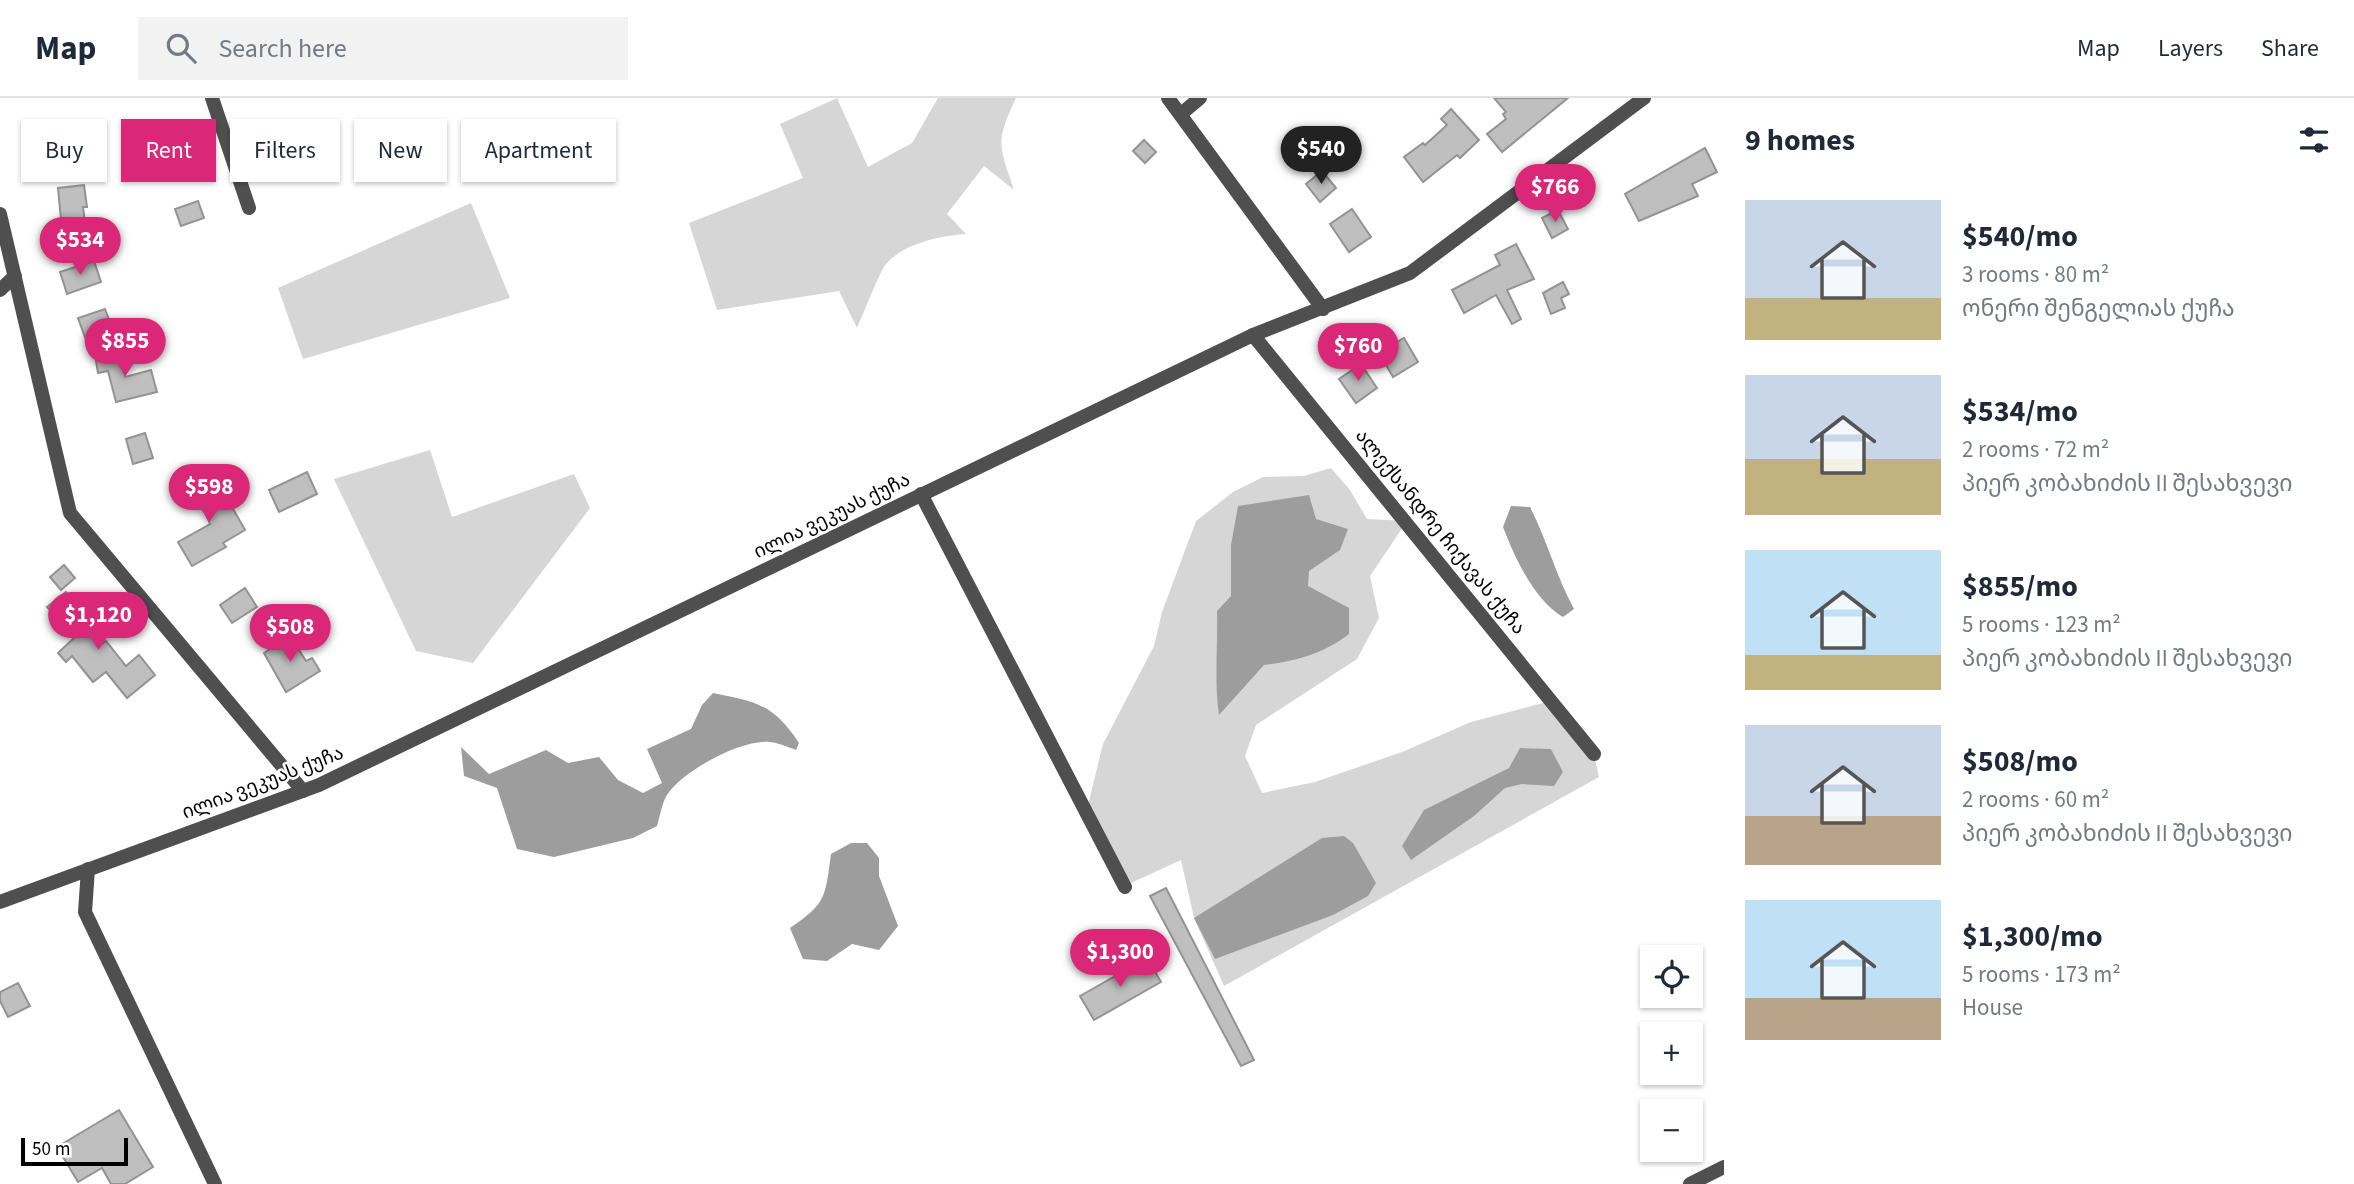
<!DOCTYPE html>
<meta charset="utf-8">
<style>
:root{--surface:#fff;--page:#f2f2f3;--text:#1f2937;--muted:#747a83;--line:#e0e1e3;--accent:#db2777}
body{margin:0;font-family:"Source Sans 3","Noto Sans Georgian",sans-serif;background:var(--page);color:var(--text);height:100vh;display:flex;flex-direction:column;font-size:26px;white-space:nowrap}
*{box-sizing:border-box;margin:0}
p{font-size:23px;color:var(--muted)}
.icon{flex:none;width:38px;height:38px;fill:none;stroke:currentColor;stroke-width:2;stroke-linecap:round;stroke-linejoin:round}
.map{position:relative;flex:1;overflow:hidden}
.side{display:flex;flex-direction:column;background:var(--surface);width:630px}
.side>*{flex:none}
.hud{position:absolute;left:21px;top:21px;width:665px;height:63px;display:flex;gap:14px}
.controls{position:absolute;left:1640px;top:847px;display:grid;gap:14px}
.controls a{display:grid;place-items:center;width:63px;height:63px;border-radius:0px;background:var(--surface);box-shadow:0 2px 5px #0004;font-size:35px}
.scale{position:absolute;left:21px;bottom:18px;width:107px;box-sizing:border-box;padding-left:7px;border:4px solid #000;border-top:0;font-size:19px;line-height:24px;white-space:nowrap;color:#000;-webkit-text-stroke:5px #fff;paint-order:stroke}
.price{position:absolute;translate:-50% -60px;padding:0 16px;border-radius:24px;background:var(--accent);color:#fff;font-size:23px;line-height:46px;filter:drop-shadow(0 2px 4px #0008)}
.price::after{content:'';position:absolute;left:50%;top:42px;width:21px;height:16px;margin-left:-10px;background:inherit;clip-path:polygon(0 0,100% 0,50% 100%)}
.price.on{background:#222;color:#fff}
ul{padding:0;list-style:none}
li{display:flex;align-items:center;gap:21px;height:175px;padding:0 21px}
li span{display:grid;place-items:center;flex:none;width:196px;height:140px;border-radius:0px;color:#555}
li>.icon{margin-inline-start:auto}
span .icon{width:84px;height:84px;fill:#fffc;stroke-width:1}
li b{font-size:30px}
h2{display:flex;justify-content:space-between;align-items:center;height:84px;padding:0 21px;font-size:30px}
.chip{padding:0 24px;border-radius:0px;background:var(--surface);box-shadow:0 2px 5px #0004;font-size:24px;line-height:63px}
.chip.on{background:var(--accent);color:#fff}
header{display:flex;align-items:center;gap:42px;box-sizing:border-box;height:98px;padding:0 35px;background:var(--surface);border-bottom:2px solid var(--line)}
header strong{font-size:33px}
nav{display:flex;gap:38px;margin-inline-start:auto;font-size:24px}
.search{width:490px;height:63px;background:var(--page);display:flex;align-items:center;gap:18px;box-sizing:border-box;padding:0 24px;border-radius:0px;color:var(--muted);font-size:26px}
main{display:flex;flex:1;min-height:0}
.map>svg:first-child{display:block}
</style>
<header>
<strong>Map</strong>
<div class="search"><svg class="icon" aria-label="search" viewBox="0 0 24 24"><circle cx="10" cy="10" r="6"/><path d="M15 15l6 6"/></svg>Search here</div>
<nav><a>Map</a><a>Layers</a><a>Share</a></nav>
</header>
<main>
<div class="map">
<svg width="1724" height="1086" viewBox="0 0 1724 1086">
<rect width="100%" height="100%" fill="#fff"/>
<g fill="#d6d6d6">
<path d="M837 0 868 69 912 45 938 0H1016C995 45 999 47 1014 92L984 68 947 116 966 136C939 138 905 145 886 166 881 171 862 219 857 230L839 193 717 212 689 125 803 80 780 26Z"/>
<polygon points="471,105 510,200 303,261 278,190"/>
<polygon points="430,352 452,419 574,376 590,410 473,565 416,553 334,381"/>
<polygon points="1331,370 1350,392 1367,421 1407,423 1370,478 1379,520 1357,561 1256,627 1245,658 1262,695 1315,684 1402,654 1471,624 1551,603 1594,656 1599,679 1224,888 1194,820 1181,762 1131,785 1088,707 1103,646 1154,548 1162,514 1196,423 1233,394 1263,379 1304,378"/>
</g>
<g fill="#9d9d9d">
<path d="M1309 397 1316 421 1348 431 1340 452 1309 473 1308 488 1349 510V536C1323 556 1296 563 1264 567L1219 617C1214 583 1218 548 1217 513L1231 498V447L1238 408Z"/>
<path d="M1511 408 1530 409C1547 442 1556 478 1574 511L1563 519C1534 502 1515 460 1503 429Z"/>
<path d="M713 595C757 604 773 606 799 645L796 652C788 649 779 645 770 644 742 641 682 673 667 697 662 705 660 718 657 728L633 740 554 759 517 751 497 690 464 678 461 649 489 676 546 652 568 665 599 659 618 682 643 695 662 685 647 651 691 631 702 607Z"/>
<polygon points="1520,650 1551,651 1563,674 1554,688 1522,686 1505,690 1474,718 1411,762 1402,748 1424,712 1509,670"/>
<polygon points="1344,738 1353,745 1376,785 1368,798 1333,817 1215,861 1194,820 1322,740"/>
<path d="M851 745H867L879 760V778L898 828 879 852 852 846 827 863 803 861 790 830C827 805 825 799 831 756Z"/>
</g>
<g fill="#bfbfbf" stroke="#939393" stroke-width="2">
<polygon points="1494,0 1568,0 1502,54 1487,36 1506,21 1503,16 1506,14"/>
<polygon points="1451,11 1479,42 1460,60 1457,57 1423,84 1404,59 1423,45 1425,47 1447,27 1441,21"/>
<polygon points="61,24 66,41 51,46 46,29"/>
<polygon points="91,29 98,57 79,62 72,34"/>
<polygon points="1144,42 1156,54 1145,65 1133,53"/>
<polygon points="1705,50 1717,74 1692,86 1698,98 1639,123 1625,96"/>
<polygon points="1322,73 1336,90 1320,104 1306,86"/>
<polygon points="84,87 87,109 83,109 87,139 63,143 58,90"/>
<polygon points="198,103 204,120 181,128 175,111"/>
<polygon points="1352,111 1371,139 1349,154 1330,126"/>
<polygon points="1558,112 1568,131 1552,140 1542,120"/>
<polygon points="1516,146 1534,181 1507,192 1521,221 1512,226 1496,197 1464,215 1452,192 1500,167 1495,157"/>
<polygon points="94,163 101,184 67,196 60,174"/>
<polygon points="1563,184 1569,196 1561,200 1565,210 1551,216 1543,195"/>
<polygon points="105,211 113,232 86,242 78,220"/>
<polygon points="1404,240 1418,264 1393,279 1379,255"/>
<polygon points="119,252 125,279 151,272 157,294 116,304 108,273 98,275 95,257"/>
<polygon points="1361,266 1377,290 1356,305 1339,281"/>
<polygon points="145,335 153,360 133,366 126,341"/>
<polygon points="307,374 317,396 279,414 269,392"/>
<polygon points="197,377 205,394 212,391 219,407 228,402 245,432 223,445 226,449 192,468 178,444 210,426 198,399 187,403 179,385"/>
<polygon points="64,467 75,480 61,492 50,479"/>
<polygon points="245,490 257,509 232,525 220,507"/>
<polygon points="66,494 77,508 72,512 102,546 106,543 126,568 139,557 155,577 127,600 106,574 93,584 72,558 66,564 58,555 76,538 47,509"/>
<polygon points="290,538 306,563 312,560 320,573 286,594 264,555"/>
<polygon points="1166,790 1254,962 1241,968 1150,798"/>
<polygon points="1147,860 1161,884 1094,922 1080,898"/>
<polygon points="18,885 30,908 8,919 0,903 0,894"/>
<polygon points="119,1012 153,1069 125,1086 111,1086 102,1070 78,1084 57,1049"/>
</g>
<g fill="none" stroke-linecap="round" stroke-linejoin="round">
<g stroke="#4f4f4f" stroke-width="14">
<polyline points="212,0 249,110"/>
<polyline points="1168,0 1323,211"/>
<polyline points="1181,16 1200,0"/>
<polyline points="0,116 70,415 303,693"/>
<polyline points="0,192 15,178"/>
<polyline points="1253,237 1594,656"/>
<polyline points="921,396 1125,789"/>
<polyline points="88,771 85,814 215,1086"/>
<polyline points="0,804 319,687 1253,237 1410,175 1644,0"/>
<polyline points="1690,1086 1724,1069"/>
</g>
</g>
<g text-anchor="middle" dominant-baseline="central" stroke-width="5" stroke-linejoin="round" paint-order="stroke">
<g font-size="19" fill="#000" stroke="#fff">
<text transform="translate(832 418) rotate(-26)">ილია ვეკუას ქუჩა</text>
<text transform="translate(1440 434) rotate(51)">ალექსანდრე ჩიქავას ქუჩა</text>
<text transform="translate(263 685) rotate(-21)">ილია ვეკუას ქუჩა</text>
</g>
</g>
</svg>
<div class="controls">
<a><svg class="icon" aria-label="locate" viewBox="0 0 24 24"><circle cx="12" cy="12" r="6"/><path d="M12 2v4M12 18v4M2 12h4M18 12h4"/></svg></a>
<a>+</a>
<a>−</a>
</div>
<div class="scale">50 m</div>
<b class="price on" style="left:1321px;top:88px">$540</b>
<b class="price" style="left:1555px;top:126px">$766</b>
<b class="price" style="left:80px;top:179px">$534</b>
<b class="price" style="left:125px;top:280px">$855</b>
<b class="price" style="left:1358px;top:285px">$760</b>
<b class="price" style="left:209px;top:426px">$598</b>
<b class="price" style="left:98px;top:554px">$1,120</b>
<b class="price" style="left:290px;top:566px">$508</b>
<b class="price" style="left:1120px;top:891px">$1,300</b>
<div class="hud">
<a class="chip">Buy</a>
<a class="chip on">Rent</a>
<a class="chip">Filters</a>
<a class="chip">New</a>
<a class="chip">Apartment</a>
</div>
</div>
<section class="side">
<h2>9 homes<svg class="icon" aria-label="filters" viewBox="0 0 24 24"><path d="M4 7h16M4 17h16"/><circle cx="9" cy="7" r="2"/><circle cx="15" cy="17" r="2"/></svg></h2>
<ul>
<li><span style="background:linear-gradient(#c9d6e8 70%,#c2b280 0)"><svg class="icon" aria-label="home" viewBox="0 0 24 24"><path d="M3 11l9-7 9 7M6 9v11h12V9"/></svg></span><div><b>$540/mo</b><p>3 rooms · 80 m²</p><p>ონერი შენგელიას ქუჩა</p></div></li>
<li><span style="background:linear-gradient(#c9d6e8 60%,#c2b280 0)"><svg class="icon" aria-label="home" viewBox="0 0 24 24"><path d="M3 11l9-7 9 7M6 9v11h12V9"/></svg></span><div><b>$534/mo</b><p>2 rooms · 72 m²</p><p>პიერ კობახიძის II შესახვევი</p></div></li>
<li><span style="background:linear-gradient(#bfe0f5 75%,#c2b280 0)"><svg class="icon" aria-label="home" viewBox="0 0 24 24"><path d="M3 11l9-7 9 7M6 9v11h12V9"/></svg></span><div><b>$855/mo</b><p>5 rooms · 123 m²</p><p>პიერ კობახიძის II შესახვევი</p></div></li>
<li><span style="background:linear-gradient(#c9d6e8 65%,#b9a48a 0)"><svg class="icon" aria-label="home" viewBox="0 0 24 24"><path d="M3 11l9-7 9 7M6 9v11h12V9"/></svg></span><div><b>$508/mo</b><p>2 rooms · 60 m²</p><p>პიერ კობახიძის II შესახვევი</p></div></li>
<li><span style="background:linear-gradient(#bfe0f5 70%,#b9a48a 0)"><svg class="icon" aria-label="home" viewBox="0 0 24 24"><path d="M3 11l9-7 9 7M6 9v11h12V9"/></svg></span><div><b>$1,300/mo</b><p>5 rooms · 173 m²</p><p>House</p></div></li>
</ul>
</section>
</main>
